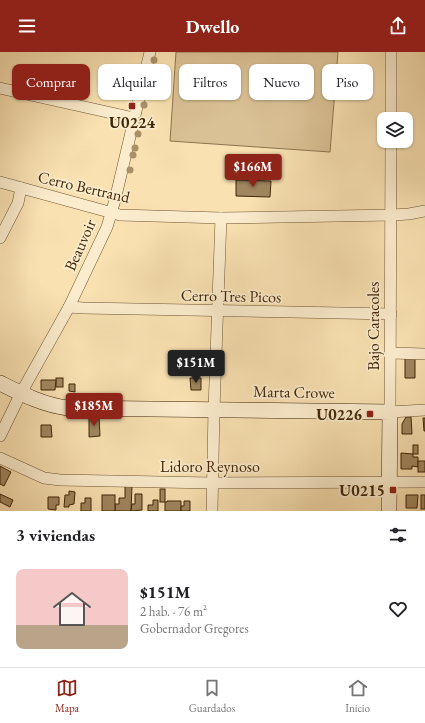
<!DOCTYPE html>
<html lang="es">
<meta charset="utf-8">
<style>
:root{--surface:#fff;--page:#f2f2f2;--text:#202124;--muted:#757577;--line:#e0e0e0;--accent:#8f2418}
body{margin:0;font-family:"EB Garamond",serif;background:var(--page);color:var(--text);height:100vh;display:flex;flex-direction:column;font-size:15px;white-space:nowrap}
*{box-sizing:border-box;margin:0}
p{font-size:13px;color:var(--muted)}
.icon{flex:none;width:22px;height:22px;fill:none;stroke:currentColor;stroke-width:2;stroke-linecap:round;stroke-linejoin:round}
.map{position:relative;height:459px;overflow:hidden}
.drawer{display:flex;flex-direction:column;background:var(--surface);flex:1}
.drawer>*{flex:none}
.guide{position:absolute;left:12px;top:12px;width:401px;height:36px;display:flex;gap:8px}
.controls{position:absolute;left:377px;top:60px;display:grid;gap:8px}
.controls a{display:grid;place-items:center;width:36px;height:36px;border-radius:8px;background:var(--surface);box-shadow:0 1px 3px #0004;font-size:20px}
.price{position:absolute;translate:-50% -34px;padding:0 9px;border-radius:4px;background:var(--accent);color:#fff;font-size:13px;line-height:26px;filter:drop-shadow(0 1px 2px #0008)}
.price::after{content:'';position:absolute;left:50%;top:24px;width:12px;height:9px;margin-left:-6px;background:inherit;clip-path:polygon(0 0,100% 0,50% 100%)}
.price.active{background:#222;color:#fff}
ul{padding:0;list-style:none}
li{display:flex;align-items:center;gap:12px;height:100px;padding:0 16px}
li+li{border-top:1px solid var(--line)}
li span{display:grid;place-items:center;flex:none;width:112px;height:80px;border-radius:8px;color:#555}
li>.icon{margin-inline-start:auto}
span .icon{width:48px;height:48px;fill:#fffc;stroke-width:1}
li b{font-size:17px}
h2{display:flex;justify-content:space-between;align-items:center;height:48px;padding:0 16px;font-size:17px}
.pill{padding:0 14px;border-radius:8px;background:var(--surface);box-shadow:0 1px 3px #0004;font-size:14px;line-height:36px}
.pill.active{background:var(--accent);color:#fff}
header{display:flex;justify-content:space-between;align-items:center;height:52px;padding:0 16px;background:var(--accent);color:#fff;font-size:18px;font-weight:700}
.dock{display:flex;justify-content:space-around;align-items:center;height:56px;border-top:1px solid var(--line);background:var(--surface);font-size:11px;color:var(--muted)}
.dock a{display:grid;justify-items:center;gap:2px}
.dock .active{color:var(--accent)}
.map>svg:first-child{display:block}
</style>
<header><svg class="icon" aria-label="menu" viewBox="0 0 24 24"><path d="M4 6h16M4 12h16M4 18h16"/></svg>Dwello<svg class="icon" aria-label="share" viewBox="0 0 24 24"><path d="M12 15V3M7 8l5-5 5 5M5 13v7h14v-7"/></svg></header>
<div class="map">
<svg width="425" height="459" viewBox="0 0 425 459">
<rect width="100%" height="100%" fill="#f9e1b2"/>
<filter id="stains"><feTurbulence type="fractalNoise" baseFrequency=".005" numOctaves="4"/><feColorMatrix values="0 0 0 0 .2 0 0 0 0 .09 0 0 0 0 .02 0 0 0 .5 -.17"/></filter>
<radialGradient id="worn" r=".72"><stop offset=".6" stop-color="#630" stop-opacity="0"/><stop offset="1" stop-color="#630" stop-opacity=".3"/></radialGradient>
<polygon fill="#dac195" stroke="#8e744e" points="176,0 338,0 330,100 170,89"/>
<g fill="#a18760" stroke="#412607">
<polygon points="236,128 271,129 270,145 236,144"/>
<polygon points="415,305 415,326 405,326 405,306"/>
<rect x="56" y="326" width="7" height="9"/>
<polygon points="190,326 201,326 201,338 191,338"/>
<polygon points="41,328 56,328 55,338 41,338"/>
<polygon points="69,332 75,332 75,340 69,339"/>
<polygon points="89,365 99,365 100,384 89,385"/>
<polygon points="406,365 411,365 412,382 402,382 402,372"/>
<polygon points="423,366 425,366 425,379 424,379"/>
<polygon points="41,373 51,373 52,385 41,385"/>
<rect x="413" y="393" width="5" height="9"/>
<polygon points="401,401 413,402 413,405 418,405 418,415 412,414 412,417 401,417"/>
<rect x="418" y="409" width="7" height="11"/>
<polygon points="0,414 11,420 4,434 0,432"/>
<polygon points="125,433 132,433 131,459 115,459 115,452 119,452 119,446 125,446"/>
<rect x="160" y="437" width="5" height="13"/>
<polygon points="69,439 75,440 74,452 69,453 69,455 64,455 65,443 69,443"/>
<polygon points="0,442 13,448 10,455 0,450"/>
<polygon points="135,442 142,442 142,458 131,459 132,452 135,452"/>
<rect x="102" y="443" width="13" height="16"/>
<polygon points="406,443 418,443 417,456 406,456"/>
<rect x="421" y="443" width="4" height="14"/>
<polygon points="48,445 59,445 59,453 56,453 56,458 48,457"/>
<polygon points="85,446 91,446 91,459 81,459 81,451 85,451"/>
<polygon points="153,448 158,448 158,459 148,459 148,453 153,453"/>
<polygon points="167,449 181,449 181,459 165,459 165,450 167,450"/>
<polygon points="184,449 190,449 190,459 181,459 181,454 184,454"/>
</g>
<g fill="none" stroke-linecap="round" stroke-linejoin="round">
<g stroke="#6f5532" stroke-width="12">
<g id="street">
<polyline points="391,0 391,67"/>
<polyline points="0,36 134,66"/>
<polyline points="391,89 390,360 425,358"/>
<polyline points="0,130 120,163 221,166 392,163 409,162 425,159"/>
<polyline points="0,186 18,151 21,136"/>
<polyline points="69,255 83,256 391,262"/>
<polyline points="391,301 425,302"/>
<polyline points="0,384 21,341 69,255 107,175 115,148 150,0"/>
<polyline points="0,406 44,426 60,428 212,431 425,430"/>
<polyline points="212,459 214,357 221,166"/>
</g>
</g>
<g stroke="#412607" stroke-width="16">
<path id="secondary" d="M0 331C22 342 43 353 68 356L390 360 389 459"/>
</g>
<use href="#street" stroke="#fbeccd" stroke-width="11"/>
<use href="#secondary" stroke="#fbeccd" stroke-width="15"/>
</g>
<g fill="#a99067">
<circle cx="154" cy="8" r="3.5"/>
<circle cx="153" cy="22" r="3.5"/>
<circle cx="147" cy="43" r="3.5"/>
<circle cx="144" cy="53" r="3.5"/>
<circle cx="141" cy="68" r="3.5"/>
<circle cx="138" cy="82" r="3.5"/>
<circle cx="135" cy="96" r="3.5"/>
<circle cx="133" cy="103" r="3.5"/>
<circle cx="130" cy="118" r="3.5"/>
</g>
<g fill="#8f2418" stroke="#fbeccd" stroke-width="1.5">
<rect x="128" y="50" width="8" height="8" rx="2"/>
<rect x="366" y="358" width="8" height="8" rx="2"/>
<rect x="389" y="434" width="8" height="8" rx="2"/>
</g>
<g text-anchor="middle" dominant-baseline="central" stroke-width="3.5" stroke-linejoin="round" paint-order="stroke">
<g font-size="16" font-weight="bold" fill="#412607" stroke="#fbeccd" text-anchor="end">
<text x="132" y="70" text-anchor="middle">U0224</text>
<text x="362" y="362">U0226</text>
<text x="385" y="438">U0215</text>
</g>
<g font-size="16" fill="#412607" stroke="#fbeccd">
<text transform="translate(84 135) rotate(13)">Cerro Bertrand</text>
<text transform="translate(80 193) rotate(-66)">Beauvoir</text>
<text transform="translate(231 244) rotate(1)">Cerro Tres Picos</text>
<text transform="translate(373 274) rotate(-90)">Bajo Caracoles</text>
<text transform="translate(294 340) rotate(1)">Marta Crowe</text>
<text x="210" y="414">Lidoro Reynoso</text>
</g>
</g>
<rect width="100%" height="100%" filter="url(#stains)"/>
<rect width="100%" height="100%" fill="url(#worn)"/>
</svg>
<div class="controls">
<a><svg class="icon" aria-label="layers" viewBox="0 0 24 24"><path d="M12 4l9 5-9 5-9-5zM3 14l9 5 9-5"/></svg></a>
</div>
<b class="price" style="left:253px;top:136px">$166M</b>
<b class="price active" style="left:196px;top:332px">$151M</b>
<b class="price" style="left:94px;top:375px">$185M</b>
<div class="guide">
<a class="pill active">Comprar</a>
<a class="pill">Alquilar</a>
<a class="pill">Filtros</a>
<a class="pill">Nuevo</a>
<a class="pill">Piso</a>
</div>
</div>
<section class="drawer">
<h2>3 viviendas<svg class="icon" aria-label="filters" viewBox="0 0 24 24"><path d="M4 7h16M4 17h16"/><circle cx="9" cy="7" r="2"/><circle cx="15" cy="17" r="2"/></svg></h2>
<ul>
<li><span style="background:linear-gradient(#f6c9c9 70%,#b9a48a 0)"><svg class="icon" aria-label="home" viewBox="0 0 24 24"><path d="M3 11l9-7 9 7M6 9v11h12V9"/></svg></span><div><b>$151M</b><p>2 hab. · 76 m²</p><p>Gobernador Gregores</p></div><svg class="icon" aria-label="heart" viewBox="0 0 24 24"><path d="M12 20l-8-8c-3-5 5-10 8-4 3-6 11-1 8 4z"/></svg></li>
</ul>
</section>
<nav class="dock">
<a class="active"><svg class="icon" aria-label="map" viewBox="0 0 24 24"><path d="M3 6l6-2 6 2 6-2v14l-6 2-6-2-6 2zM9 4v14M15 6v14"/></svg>Mapa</a>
<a><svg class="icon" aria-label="saved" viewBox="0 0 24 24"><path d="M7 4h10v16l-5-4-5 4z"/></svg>Guardados</a>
<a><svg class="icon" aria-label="home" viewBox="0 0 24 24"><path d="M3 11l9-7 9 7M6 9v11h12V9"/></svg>Inicio</a>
</nav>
